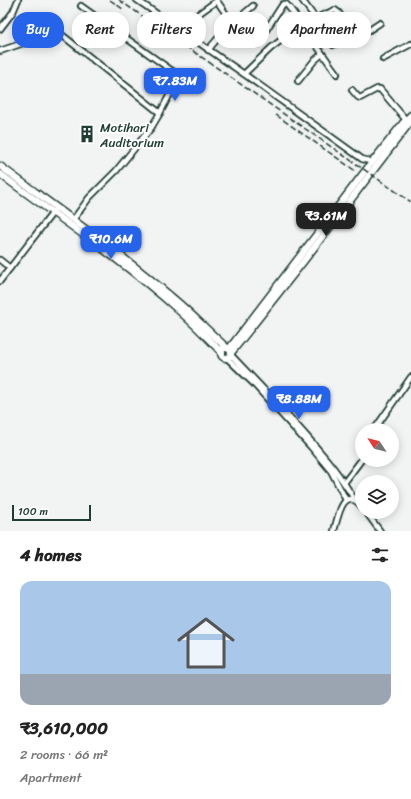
<!DOCTYPE html>
<meta charset="utf-8">
<style>
:root{--surface:#fff;--page:#f2f2f2;--text:#222;--muted:#767676;--accent:#2563eb}
body{margin:0;font-family:Sriracha,sans-serif;background:var(--page);color:var(--text);height:100vh;display:flex;flex-direction:column;font-size:15px;white-space:nowrap}
*{box-sizing:border-box;margin:0}
p{font-size:13px;color:var(--muted)}
.icon{flex:none;width:22px;height:22px;fill:none;stroke:currentColor;stroke-width:2;stroke-linecap:round;stroke-linejoin:round}
.map{position:relative;height:531px;overflow:hidden}
.sheet{display:flex;flex-direction:column;background:var(--surface);flex:1}
.sheet>*{flex:none}
.banner{position:absolute;left:12px;top:12px;width:387px;height:36px;display:flex;gap:8px}
.needle{width:26px;rotate:306deg}
.tools{position:absolute;left:355px;top:423px;display:grid;gap:8px}
.tools a{display:grid;place-items:center;width:44px;height:44px;border-radius:50%;background:var(--surface);box-shadow:0 2px 10px #0003;font-size:20px}
.scale{position:absolute;left:12px;bottom:10px;width:79px;box-sizing:border-box;padding-left:4px;border:2px solid #1f3d34;border-top:0;font-size:11px;line-height:14px;white-space:nowrap;color:#1f3d34;-webkit-text-stroke:3px #fff;paint-order:stroke}
.price{position:absolute;translate:-50% -34px;padding:0 9px;border-radius:8px;background:var(--accent);color:#fff;font-size:13px;line-height:26px;filter:drop-shadow(0 1px 2px #0008)}
.price::after{content:'';position:absolute;left:50%;top:24px;width:12px;height:9px;margin-left:-6px;background:inherit;clip-path:polygon(0 0,100% 0,50% 100%)}
.price.active{background:#222;color:#fff}
ul{padding:0;list-style:none}
li{display:grid;align-content:center;gap:8px;height:212px;padding:0 20px}
li span{display:grid;place-items:center;height:124px;border-radius:12px;color:#555}
li>.icon{margin-inline-start:auto}
span .icon{width:72px;height:72px;fill:#fffc;stroke-width:1}
li b{font-size:17px}
h2{display:flex;justify-content:space-between;align-items:center;height:48px;padding:0 20px;font-size:17px}
.chip{padding:0 14px;border-radius:16px;background:var(--surface);box-shadow:0 2px 10px #0003;font-size:14px;line-height:36px}
.chip.active{background:var(--accent);color:#fff}
.map>svg:first-child{display:block}
</style>
<div class="map">
<svg width="411" height="531" viewBox="0 0 411 531">
<rect width="100%" height="100%" fill="#f2f3f3"/>
<filter id="ink" filterUnits="userSpaceOnUse"><feTurbulence type="fractalNoise" baseFrequency=".025" numOctaves="2"/><feDisplacementMap in="SourceGraphic" scale="8" xChannelSelector="R" yChannelSelector="G"/><feConvolveMatrix kernelMatrix="1 2 1 2 8 2 1 2 1" color-interpolation-filters="sRGB"/></filter>
<g filter="url(#ink)">
<g fill="none" stroke-linecap="round" stroke-linejoin="round">
<g stroke="#1f3d34" stroke-width="8">
<g id="street">
<polyline points="137,0 244,74 362,159 373,162"/>
<polyline points="302,0 316,19"/>
<polyline points="197,15 215,2 217,1 233,24"/>
<polyline points="0,29 13,12 18,0"/>
<polyline points="305,29 321,16 335,10 339,13 353,36 356,38 359,37 380,23"/>
<path d="M257 44 281 7 283 4H286L288 6C305 28 320 51 337 74"/>
<polyline points="333,45 351,33"/>
<polyline points="208,50 225,30 253,6"/>
<polyline points="0,51 35,39 54,31 57,31 160,113"/>
<polyline points="383,59 411,44"/>
<polyline points="244,74 271,48 302,24"/>
<polyline points="298,81 314,61 322,54"/>
<polyline points="352,90 358,97 360,98 377,89 380,89 406,120"/>
<polyline points="73,220 89,198 116,171 151,128 160,113 179,77 178,75 81,6"/>
<polyline points="0,260 10,268"/>
<polyline points="0,281 54,211"/>
<path d="M231 355C265 391 300 426 331 465 340 476 347 488 355 500"/>
<polyline points="227,358 253,383 311,447 331,471 346,500"/>
<polyline points="374,430 411,377"/>
<polyline points="344,483 362,459"/>
<polyline points="366,512 380,531"/>
<path d="M334 531C338 517 343 484 362 507"/>
</g>
</g>
<g stroke="#1f3d34" stroke-width="9">
<g id="secondary">
<path d="M0 166C58 209 118 251 174 299 192 314 209 332 227 348"/>
<path d="M0 174C59 218 121 259 176 308 192 322 207 337 222 353"/>
<circle cx="226" cy="353" r="5"/>
<polyline points="229,349 366,170 403,123 411,115"/>
<polyline points="231,353 303,262 411,121"/>
</g>
</g>
<use href="#street" stroke="#fff" stroke-width="4.5"/>
<use href="#secondary" stroke="#fff" stroke-width="6"/>
<g stroke="#1f3d34" stroke-width="1.5" stroke-dasharray="6 3" stroke-linecap="butt">
<polyline points="110,0 123,9"/>
<polyline points="119,0 411,202"/>
<polyline points="276,115 357,172"/>
</g>
</g>
</g>
<defs>
<g id="building-bare" transform="scale(1.38)"><path d="M-4-6H4V6H1V3H-1V6H-4ZM-2.5-4.3h1.7v1.8h-1.7ZM.8-4.3h1.7v1.8H.8ZM-2.5-1h1.7V.8h-1.7ZM.8-1h1.7V.8H.8Z" fill="#1f3d34" stroke="#fff" stroke-width="2.5" paint-order="stroke"/></g>
</defs>
<g fill-rule="evenodd">
<use href="#building-bare" x="87" y="134"/>
</g>
<g text-anchor="middle" dominant-baseline="central" stroke-width="4" stroke-linejoin="round" paint-order="stroke">
<g font-size="13" fill="#1f3d34" stroke="#fff" text-anchor="start">
<text x="100" y="127">Motihari<tspan x="100" dy="15">Auditorium</tspan></text>
</g>
</g>
</svg>
<div class="tools">
<a><svg class="needle" viewBox="-14 -14 28 28"><path d="M0-13l5 13h-10z" fill="#e53935"/><path d="M0 13l5-13h-10z" fill="#767676"/></svg></a>
<a><svg class="icon" aria-label="layers" viewBox="0 0 24 24"><path d="M12 4l9 5-9 5-9-5zM3 14l9 5 9-5"/></svg></a>
</div>
<div class="scale">100 m</div>
<b class="price" style="left:175px;top:102px">₹7.83M</b>
<b class="price active" style="left:326px;top:237px">₹3.61M</b>
<b class="price" style="left:111px;top:260px">₹10.6M</b>
<b class="price" style="left:299px;top:420px">₹8.88M</b>
<div class="banner">
<a class="chip active">Buy</a>
<a class="chip">Rent</a>
<a class="chip">Filters</a>
<a class="chip">New</a>
<a class="chip">Apartment</a>
</div>
</div>
<section class="sheet">
<h2>4 homes<svg class="icon" aria-label="filters" viewBox="0 0 24 24"><path d="M4 7h16M4 17h16"/><circle cx="9" cy="7" r="2"/><circle cx="15" cy="17" r="2"/></svg></h2>
<ul>
<li><span style="background:linear-gradient(#a9c7e8 75%,#9aa5b1 0)"><svg class="icon" aria-label="home" viewBox="0 0 24 24"><path d="M3 11l9-7 9 7M6 9v11h12V9"/></svg></span><div><b>₹3,610,000</b><p>2 rooms · 66 m²</p><p>Apartment</p></div></li>
</ul>
</section>
